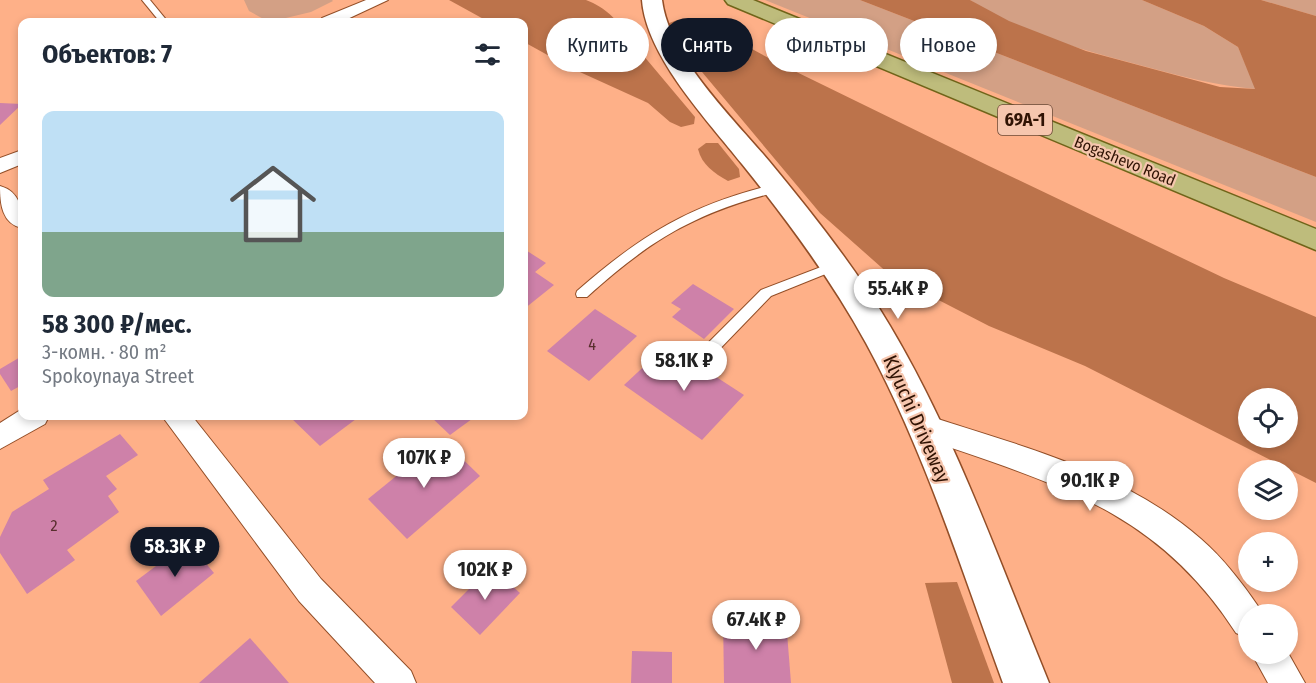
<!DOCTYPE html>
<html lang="ru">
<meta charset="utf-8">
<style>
:root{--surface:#fff;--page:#f2f2f3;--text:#1f2937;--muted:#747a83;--line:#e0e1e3;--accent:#111827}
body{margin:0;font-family:"Fira Sans Condensed",sans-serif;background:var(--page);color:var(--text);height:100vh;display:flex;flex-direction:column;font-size:22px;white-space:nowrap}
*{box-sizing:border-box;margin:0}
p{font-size:20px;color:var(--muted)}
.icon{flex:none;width:33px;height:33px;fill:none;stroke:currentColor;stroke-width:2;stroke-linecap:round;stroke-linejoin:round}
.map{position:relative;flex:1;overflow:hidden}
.panel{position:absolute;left:18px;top:18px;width:510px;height:402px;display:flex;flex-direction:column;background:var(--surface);border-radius:12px;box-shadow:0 3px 9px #0003}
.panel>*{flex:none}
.hud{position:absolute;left:546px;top:18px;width:570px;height:54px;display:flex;gap:12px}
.fabs{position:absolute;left:1238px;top:388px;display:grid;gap:12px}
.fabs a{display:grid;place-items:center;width:60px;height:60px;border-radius:50%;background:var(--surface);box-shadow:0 3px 9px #0003;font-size:30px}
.price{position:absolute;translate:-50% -51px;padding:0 14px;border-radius:21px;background:#fff;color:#222;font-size:20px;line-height:39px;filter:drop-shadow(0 2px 3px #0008)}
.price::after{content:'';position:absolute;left:50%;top:36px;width:18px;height:14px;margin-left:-9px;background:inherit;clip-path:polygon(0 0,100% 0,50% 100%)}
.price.on{background:var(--accent);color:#fff}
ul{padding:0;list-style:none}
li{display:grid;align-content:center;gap:12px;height:318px;padding:0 24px}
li+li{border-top:2px solid var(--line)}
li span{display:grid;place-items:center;height:186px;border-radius:12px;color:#555}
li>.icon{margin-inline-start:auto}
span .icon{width:108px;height:108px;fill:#fffc;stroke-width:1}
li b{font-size:26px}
h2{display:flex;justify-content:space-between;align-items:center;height:72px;padding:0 24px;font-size:26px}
.tag{padding:0 21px;border-radius:27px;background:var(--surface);box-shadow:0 3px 9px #0003;font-size:21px;line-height:54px}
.tag.on{background:var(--accent);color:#fff}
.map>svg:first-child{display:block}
</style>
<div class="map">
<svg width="1316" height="683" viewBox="0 0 1316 683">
<rect width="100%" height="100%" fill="#feb088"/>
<g fill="#d3a085">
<polygon points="244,0 332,0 333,1 311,12 269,22 249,11"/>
<polygon points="765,0 860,0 1316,177 1316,222"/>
<path d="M970 0H1142L1204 26 1238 47 1256 89C1217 86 1181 76 1143 66 1085 50 1020 34 970 0Z"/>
<polygon points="1261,0 1316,0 1316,16"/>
</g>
<g fill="#bc734b" fill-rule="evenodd">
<path d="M449 0H586C606 8 616 18 627 36L695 117 694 124 681 127 670 122 648 103 571 68 524 42V22H489Z"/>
<polygon points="860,0 970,0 1009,21 1086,51 1220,87 1255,89 1238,47 1204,26 1142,0 1261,0 1316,16 1316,177"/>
<path d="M677 20 706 24 774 61 989 166 1224 278 1316 317V483L1085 366 989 326 890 275 820 213 666 29 667 24ZM1248 399H1287V438H1248Z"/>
<path d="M706 143H718L739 169 740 177 728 181C714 173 702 165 698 149Z"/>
<polygon points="957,582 994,683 952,683 925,583"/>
</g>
<g fill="#ce81a9">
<polygon points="0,103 22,104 0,125"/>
<polygon points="524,249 546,263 535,272 554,285 524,309"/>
<polygon points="693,284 734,309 704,339 672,317 681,309 671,303"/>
<polygon points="595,309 637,336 589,381 547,351"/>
<polygon points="667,345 744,395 702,440 624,385"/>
<polygon points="22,356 22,385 11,391 0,374 0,369"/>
<polygon points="289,416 360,416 320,446"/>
<polygon points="430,416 476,416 450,435"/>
<polygon points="120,434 138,455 106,476 117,489 108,496 119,512 67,550 75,560 27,594 0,553 0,537 12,512 49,489 43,480"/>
<polygon points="442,439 480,476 407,539 368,499"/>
<polygon points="188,542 214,573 161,616 136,581"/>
<polygon points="491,567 520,593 480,635 451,607"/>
<polygon points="723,618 786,620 791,683 724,683"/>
<polygon points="250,638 289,683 199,683"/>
<polygon points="632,651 672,652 672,683 631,683"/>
</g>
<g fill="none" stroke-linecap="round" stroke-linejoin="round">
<g stroke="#934e27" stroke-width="2">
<g id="lane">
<polygon points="142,0 150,0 168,22 160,22"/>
<path d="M776 184 780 185V191C695 213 651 239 587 297H577L576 294 577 291C642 234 692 204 776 184Z"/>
<polygon points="834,262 838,263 840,266 838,269 771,296 712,357 702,357 700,353 702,349 761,290"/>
</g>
</g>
<g stroke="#934e27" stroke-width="2">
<g id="street">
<polygon points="366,0 388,0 341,22 320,22 322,18"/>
<polygon points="22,150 22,164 0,173 0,158"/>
<path d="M0 186C21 192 22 210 22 228 2 224 0 204 0 186Z"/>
<polygon points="22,409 22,416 49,416 45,424 0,449 0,423"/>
<path d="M922 414C1017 445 1124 471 1201 539 1224 559 1243 584 1260 609L1262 615H1248V638L1236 633C1154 505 1046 482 912 434L908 426 912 418Z"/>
<polygon points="162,416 192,416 321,579 411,671 416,683 375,683 299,601"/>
<polygon points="1287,651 1305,683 1268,683 1252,654 1287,654"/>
</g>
</g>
<g stroke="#934e27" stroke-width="3">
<path id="secondary" d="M642 0H662C669 57 733 118 769 161 812 213 855 267 890 326 956 437 1000 564 1049 683H1003C962 571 923 447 866 343 831 279 787 220 742 164 708 121 646 56 642 0Z"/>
</g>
<g stroke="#706419" stroke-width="3">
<polygon id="primary" points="725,0 753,0 1316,229 1316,250 728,4"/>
</g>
<use href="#lane" fill="#fff" fill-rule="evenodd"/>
<use href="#street" fill="#fff" fill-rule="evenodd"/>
<use href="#secondary" fill="#fff" fill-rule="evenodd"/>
<use href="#primary" fill="#bebc7c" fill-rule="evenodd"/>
</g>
<g text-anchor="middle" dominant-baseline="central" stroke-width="4.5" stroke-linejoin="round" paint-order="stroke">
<g font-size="16" fill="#301304" stroke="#f6c6ae">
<text transform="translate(1125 161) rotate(22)">Bogashevo Road</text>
</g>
<g font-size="16" fill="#582e2d">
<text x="592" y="344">4</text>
<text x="54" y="525">2</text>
</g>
<rect fill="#f6c6ae" stroke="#6b4937" stroke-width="1.5" x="998" y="105" width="54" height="30" rx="4.5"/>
<g font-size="18" font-weight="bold" fill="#301304">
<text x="1025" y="120">69А-1</text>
</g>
<g font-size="20" fill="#301304" stroke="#f6c6ae">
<text transform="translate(917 419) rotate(66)">Klyuchi Driveway</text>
</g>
</g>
</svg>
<div class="fabs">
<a><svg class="icon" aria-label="locate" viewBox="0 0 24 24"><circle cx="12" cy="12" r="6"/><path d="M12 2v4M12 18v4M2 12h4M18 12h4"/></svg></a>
<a><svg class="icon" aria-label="layers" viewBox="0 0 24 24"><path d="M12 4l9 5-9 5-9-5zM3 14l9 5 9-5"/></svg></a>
<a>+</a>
<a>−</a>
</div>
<b class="price" style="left:898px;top:320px">55.4K ₽</b>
<b class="price" style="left:684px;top:392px">58.1K ₽</b>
<b class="price" style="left:424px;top:489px">107K ₽</b>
<b class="price" style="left:1090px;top:512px">90.1K ₽</b>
<b class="price on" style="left:175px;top:578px">58.3K ₽</b>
<b class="price" style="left:485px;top:601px">102K ₽</b>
<b class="price" style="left:756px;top:651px">67.4K ₽</b>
<div class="hud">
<a class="tag">Купить</a>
<a class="tag on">Снять</a>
<a class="tag">Фильтры</a>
<a class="tag">Новое</a>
</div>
<section class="panel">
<h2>Объектов: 7<svg class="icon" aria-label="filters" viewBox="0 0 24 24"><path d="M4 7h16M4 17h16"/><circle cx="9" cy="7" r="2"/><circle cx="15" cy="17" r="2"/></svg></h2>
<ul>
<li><span style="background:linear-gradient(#bfe0f5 65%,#7fa58c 0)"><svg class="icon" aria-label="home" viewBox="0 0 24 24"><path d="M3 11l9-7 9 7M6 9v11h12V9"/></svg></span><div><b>58 300 ₽/мес.</b><p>3-комн. · 80 m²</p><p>Spokoynaya Street</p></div></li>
</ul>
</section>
</div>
